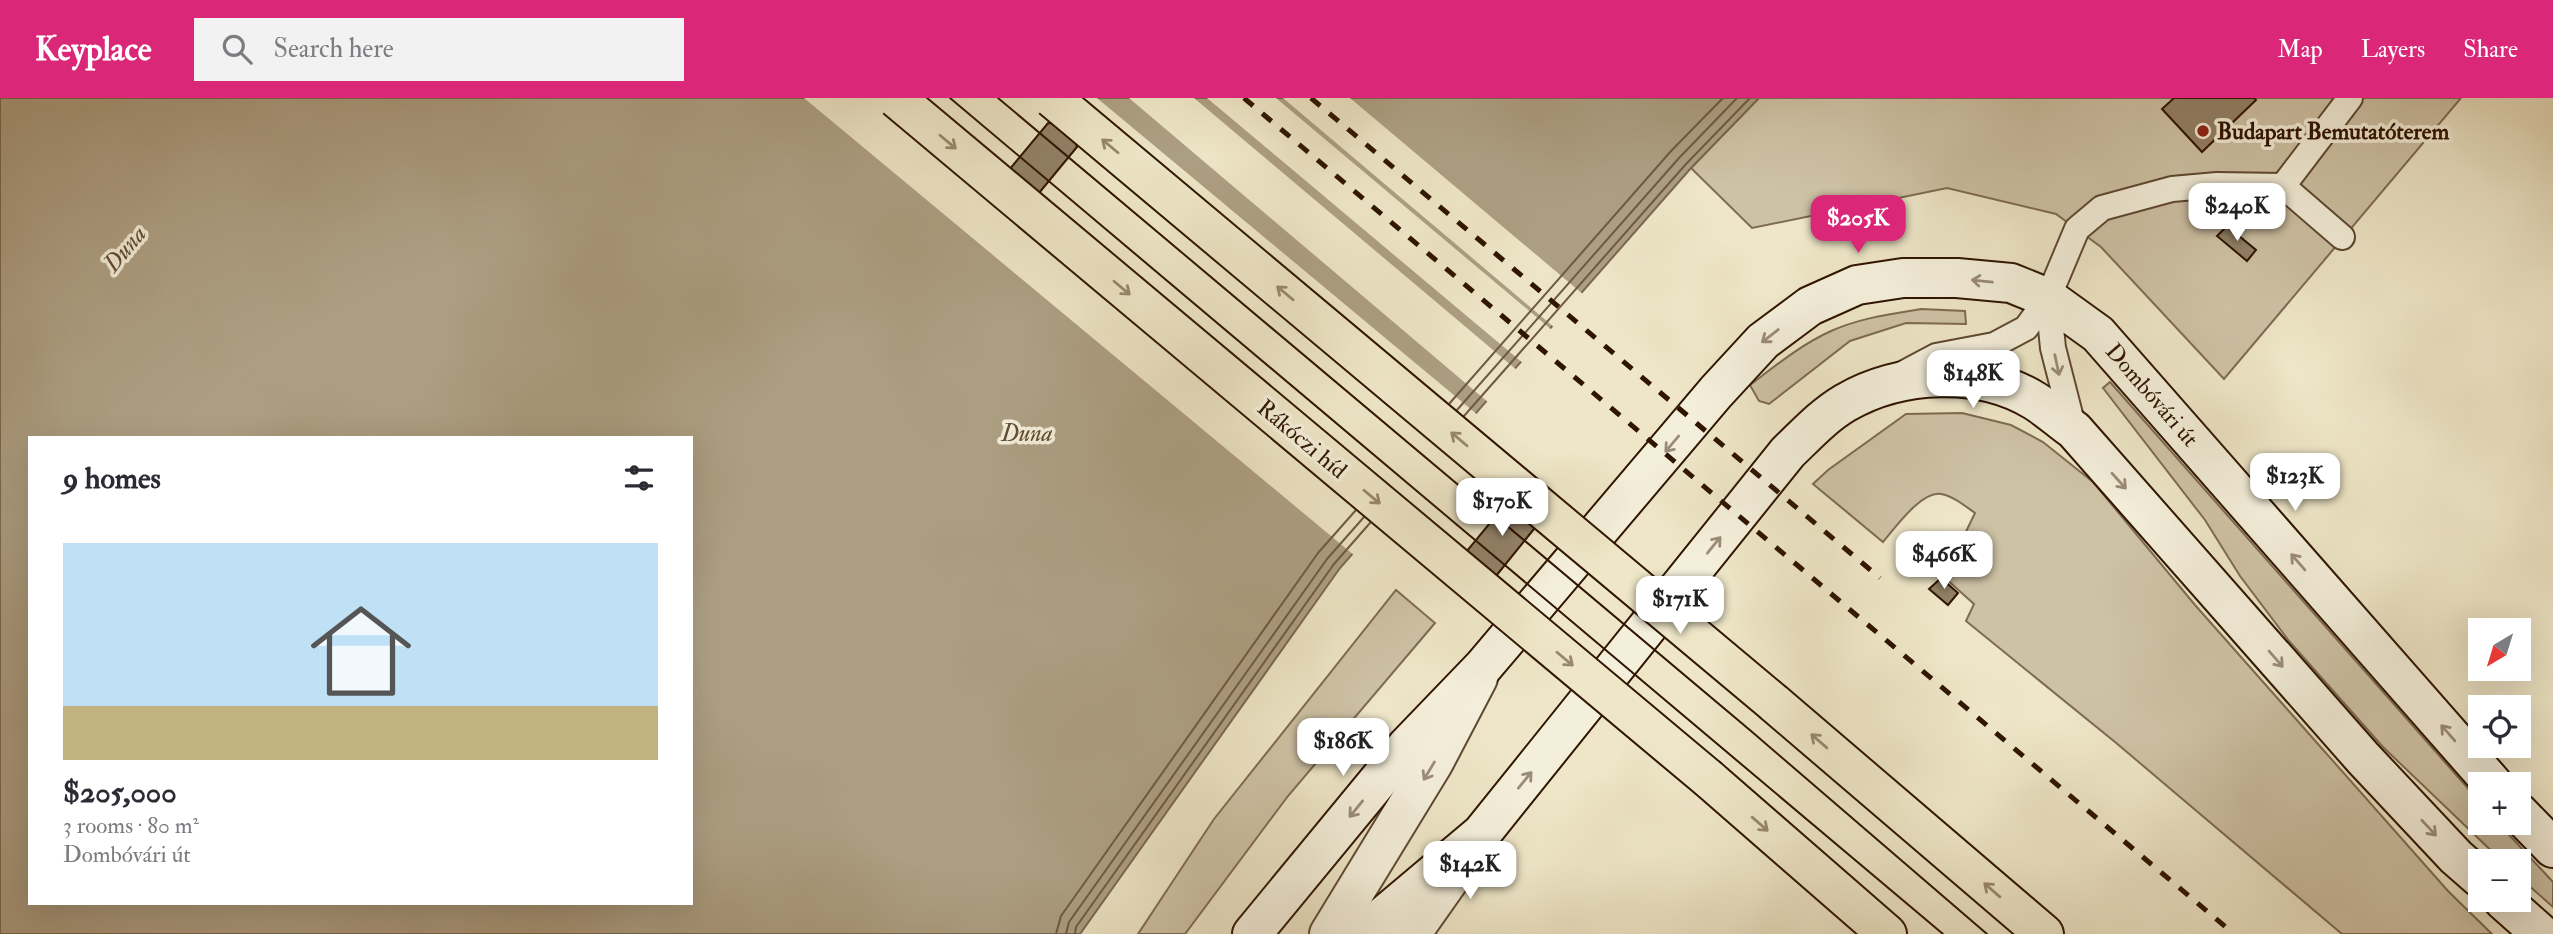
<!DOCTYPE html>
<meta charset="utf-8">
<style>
:root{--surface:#fff;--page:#f2f2f3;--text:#2b2b33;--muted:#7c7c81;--accent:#db2777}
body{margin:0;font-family:"IM FELL Double Pica",serif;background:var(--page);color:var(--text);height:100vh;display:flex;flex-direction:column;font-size:26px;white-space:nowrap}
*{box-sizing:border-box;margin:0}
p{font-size:23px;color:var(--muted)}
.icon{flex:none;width:38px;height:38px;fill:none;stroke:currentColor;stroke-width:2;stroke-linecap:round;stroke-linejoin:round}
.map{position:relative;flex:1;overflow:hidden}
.panel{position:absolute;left:28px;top:338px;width:665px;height:469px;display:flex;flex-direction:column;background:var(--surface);border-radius:0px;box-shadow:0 7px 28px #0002}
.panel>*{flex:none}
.needle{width:46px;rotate:218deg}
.buttons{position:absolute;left:2468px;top:520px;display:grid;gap:14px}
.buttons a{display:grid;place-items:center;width:63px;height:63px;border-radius:0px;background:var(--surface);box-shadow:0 7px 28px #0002;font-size:35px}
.price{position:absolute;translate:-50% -60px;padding:0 16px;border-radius:14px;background:#fff;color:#222;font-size:23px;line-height:46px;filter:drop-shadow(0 2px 4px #0008)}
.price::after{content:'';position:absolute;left:50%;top:42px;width:21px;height:16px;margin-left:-10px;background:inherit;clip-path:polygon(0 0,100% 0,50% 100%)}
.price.current{background:var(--accent);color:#fff}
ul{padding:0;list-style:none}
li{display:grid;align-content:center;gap:14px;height:371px;padding:0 35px}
li span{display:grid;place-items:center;height:217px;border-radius:0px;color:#555}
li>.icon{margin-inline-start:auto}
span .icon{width:126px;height:126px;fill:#fffc;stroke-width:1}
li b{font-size:30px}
h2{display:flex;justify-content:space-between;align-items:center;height:84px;padding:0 35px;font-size:30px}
header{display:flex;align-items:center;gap:42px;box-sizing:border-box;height:98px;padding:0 35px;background:var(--accent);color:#fff}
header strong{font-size:33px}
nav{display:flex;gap:38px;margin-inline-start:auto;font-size:24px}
.search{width:490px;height:63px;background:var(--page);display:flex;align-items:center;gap:18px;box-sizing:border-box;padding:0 24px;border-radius:0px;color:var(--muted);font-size:26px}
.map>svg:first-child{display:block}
</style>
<header>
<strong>Keyplace</strong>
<div class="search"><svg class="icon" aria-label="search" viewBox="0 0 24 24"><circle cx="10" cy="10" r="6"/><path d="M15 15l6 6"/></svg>Search here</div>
<nav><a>Map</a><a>Layers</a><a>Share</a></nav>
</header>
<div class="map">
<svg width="2553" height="836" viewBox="0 0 2553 836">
<rect width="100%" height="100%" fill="#eee6c7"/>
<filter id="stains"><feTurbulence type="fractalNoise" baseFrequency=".00286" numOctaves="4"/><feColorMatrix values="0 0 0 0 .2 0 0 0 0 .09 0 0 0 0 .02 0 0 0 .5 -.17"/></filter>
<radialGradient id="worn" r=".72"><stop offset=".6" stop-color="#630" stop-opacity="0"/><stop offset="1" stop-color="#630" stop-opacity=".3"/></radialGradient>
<g fill="#cec2a5" stroke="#7e6b52" stroke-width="2">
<polygon points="1759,0 2461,0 2224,281 2101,149 2056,116 1947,90 1752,130 1691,70"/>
<path d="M1921 211 1965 213 1966 226 1906 225 1850 243 1769 306 1759 303 1750 287C1775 268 1802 246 1831 233 1860 220 1891 216 1921 211Z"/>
<polygon points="2110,284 2480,704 2480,724 2498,725 2553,784 2553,809 2518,778 2518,763 2502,763 2383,649 2289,543 2240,478 2205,422 2103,290"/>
<path d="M1962 315 2011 327 2043 344 2093 384 2195 507 2448 793 2492 836H2342L2115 644 1966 523 1974 506 1944 479 1975 415C1965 408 1953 398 1941 396 1921 393 1895 430 1883 444L1813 386 1828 372 1906 316Z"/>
<polygon points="1396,492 1435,525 1288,698 1185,836 1138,836 1214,721"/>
</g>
<path fill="#ad9f83" stroke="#7b674f" stroke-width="2" fill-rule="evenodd" d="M0 0H1759L1691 70 1340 470 1080 836H0ZM30 340H691V805H30Z"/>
<g fill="#eee6c7">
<polygon points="804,0 1097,0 1479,318 1355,458"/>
<polygon points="1129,0 1194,0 1518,273 1489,305"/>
<polygon points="1207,0 1276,0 1553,233 1524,266"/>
<polygon points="1283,0 1350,0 1584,197 1555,230"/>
</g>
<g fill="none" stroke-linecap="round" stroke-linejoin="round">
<g stroke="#6e5a42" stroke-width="2">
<polyline points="1449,306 1671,53 1723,0"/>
<polyline points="1457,312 1679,60 1737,0"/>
<polyline points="1464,318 1686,66 1750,0"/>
<polyline points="1056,836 1061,818 1318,455 1356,412"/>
<polyline points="1066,836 1069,824 1327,461 1364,419"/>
<polyline points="1075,836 1076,829 1334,466 1370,425"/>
</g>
</g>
<g fill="#928167" stroke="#2f1400" stroke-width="2">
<polygon points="2174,0 2254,0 2256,2 2202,54 2162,11"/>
<polygon points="1048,25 1069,27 1077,49 1039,95 1009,72"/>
<polygon points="2227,128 2256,152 2247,163 2217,138"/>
<polygon points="1504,408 1526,409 1534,431 1496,478 1466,454"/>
<polygon points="1941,480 1958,495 1948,507 1929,491"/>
</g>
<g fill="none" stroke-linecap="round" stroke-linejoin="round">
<g stroke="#5f4832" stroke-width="28">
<g id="service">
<polyline points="2283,88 2350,0"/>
<polyline points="2048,200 2053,250 2074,332"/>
<polyline points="1904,275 1936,258 1994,247 2026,230 2048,200 2077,131 2102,110 2172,91 2217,87 2283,88 2342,139"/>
</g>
</g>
<g stroke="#5f4832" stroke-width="42">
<g id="tertiary">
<polyline points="1329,836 1434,664 1478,580"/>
<polyline points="1411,836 1468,755"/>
</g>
</g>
<g stroke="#2f1400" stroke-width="42">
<g id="secondary">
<polyline points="2518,714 2553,750"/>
<polyline points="2503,802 2541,836"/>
<polyline points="1252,836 1406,649 1483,569 1716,294 1763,243 1810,208 1857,187 1903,180 1957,180 2011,185 2048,200 2098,236 2493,686"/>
<path d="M1362 836 1482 735 1788 354C1806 337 1823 318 1845 305 1900 273 1980 269 2035 303 2048 311 2061 323 2074 332L2363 660 2456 759 2480 780"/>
</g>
</g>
<g stroke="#2f1400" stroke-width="42">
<g id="primary">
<polyline points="1774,605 2044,836"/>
<polyline points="1709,681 1887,836"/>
</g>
</g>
<use href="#service" stroke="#f4efdb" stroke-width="24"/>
<use href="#tertiary" stroke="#f4efdb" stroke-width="38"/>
<use href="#secondary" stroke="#f4efdb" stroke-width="38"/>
<use href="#primary" stroke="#eee6c7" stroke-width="38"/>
<g stroke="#2f1400" stroke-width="2">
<polyline points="950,0 1943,836"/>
<polyline points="998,0 1751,633 1987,836"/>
</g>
<g stroke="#2f1400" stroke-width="5" stroke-dasharray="12 12" stroke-linecap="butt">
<polyline points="1244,0 2234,836"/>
<polyline points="1311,0 1880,480"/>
</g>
<g stroke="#2f1400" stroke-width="42" stroke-linecap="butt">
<g id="primary-bridge">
<polyline points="896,0 1709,681"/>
<polyline points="1052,0 1774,605"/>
</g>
</g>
<use href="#primary-bridge" stroke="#eee6c7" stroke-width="38"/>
</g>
<defs><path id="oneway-shaft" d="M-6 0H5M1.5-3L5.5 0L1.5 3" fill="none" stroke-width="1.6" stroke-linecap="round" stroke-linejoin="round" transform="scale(1.75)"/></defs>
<g stroke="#98886d">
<use href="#oneway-shaft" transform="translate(948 44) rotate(40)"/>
<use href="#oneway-shaft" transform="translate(1110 48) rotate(-140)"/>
<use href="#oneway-shaft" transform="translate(1122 190) rotate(40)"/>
<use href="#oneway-shaft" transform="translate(1285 195) rotate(-140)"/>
<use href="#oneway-shaft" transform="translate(1459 341) rotate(-140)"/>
<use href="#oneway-shaft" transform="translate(1372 399) rotate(40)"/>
<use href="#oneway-shaft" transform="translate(1565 561) rotate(40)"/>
<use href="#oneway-shaft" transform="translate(1819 643) rotate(-139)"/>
<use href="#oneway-shaft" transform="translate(1760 726) rotate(41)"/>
<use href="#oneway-shaft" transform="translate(1992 792) rotate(-139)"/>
</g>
<g stroke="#9b8c78">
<use href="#oneway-shaft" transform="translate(1982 183) rotate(-174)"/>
<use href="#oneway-shaft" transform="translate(1770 238) rotate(142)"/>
<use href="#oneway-shaft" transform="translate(2057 267) rotate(78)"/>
<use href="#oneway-shaft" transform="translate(1672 346) rotate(130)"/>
<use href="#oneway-shaft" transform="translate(2119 383) rotate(48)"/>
<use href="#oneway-shaft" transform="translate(1714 447) rotate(-51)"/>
<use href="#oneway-shaft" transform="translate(2298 464) rotate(-131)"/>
<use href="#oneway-shaft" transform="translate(2276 561) rotate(49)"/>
<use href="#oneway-shaft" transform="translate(2448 635) rotate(-131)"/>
<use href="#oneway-shaft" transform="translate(1429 673) rotate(121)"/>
<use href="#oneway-shaft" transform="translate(1525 682) rotate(-51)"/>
<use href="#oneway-shaft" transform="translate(1356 711) rotate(129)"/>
<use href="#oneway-shaft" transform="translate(2429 730) rotate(47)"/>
</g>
<circle fill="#8f2418" stroke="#f4efdb" stroke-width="2.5" cx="2203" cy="33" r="7"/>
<g text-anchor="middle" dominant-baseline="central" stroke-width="7" stroke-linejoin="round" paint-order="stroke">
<g font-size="23" font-weight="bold" fill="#2f1400" stroke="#f4efdb" text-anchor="start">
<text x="2217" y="33">Budapart Bemutatóterem</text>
</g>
<g font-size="23" fill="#2f1400" stroke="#f4efdb">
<text transform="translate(2152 297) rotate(49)">Dombóvári út</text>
<text transform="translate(1302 341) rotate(40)">Rákóczi híd</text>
</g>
<g font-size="24" font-style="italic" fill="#614c34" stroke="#f4efdb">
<text transform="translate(125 151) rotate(-50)">Duna</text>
<text x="1027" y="335">Duna</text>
</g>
</g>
<rect width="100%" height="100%" filter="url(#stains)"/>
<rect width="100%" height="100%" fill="url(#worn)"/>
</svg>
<div class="buttons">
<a><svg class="needle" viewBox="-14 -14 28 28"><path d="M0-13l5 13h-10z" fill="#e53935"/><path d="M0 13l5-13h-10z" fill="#7c7c81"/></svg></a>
<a><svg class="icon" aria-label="locate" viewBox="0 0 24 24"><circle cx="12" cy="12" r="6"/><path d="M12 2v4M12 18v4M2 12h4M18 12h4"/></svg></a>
<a>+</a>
<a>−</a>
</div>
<b class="price" style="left:2237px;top:145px">$240K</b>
<b class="price current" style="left:1858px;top:157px">$205K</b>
<b class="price" style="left:1973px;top:312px">$148K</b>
<b class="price" style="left:2295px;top:415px">$123K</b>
<b class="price" style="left:1502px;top:440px">$170K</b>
<b class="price" style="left:1944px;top:493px">$466K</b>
<b class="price" style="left:1680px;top:538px">$171K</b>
<b class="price" style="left:1343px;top:680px">$186K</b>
<b class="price" style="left:1470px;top:803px">$142K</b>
<section class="panel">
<h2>9 homes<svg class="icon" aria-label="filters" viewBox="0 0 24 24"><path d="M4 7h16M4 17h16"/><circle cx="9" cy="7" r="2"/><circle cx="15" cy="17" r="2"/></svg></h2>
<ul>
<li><span style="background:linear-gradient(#bfe0f5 75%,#c2b280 0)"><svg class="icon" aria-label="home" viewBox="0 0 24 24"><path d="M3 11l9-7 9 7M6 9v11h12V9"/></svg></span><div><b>$205,000</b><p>3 rooms · 80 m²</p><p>Dombóvári út</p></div></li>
</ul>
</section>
</div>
